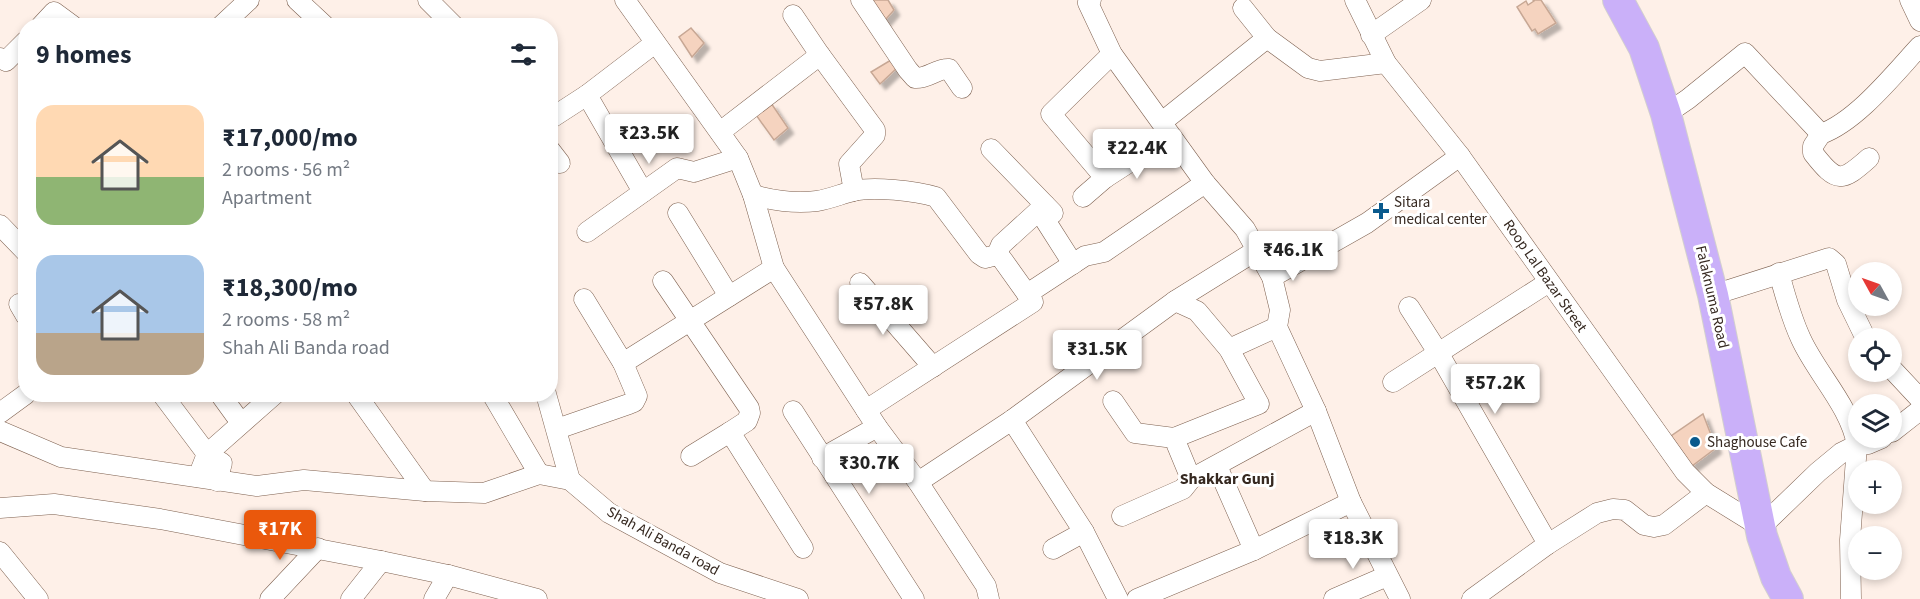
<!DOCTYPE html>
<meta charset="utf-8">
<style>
:root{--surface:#fff;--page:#f2f2f3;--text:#1f2937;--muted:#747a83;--accent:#ea580c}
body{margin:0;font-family:"Source Sans 3",sans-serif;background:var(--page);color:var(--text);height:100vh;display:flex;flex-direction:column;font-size:22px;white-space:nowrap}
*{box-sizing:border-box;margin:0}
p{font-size:20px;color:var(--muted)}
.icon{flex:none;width:33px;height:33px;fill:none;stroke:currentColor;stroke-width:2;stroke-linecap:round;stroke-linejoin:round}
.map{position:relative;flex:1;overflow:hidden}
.side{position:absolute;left:18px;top:18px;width:540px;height:384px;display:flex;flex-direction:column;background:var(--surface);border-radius:24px;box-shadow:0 3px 9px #0003}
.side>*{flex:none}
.needle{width:39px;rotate:310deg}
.tools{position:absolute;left:1848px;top:262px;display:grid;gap:12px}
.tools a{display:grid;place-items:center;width:54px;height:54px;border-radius:50%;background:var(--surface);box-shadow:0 3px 9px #0003;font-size:30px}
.price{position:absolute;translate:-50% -51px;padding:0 14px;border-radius:6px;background:#fff;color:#222;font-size:20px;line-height:39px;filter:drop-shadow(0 2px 3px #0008)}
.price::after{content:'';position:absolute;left:50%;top:36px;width:18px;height:14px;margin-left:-9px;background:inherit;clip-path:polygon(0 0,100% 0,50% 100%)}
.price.on{background:var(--accent);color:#fff}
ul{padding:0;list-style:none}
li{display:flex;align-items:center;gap:18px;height:150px;padding:0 18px}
li span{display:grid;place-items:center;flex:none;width:168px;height:120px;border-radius:18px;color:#555}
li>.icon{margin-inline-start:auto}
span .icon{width:72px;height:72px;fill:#fffc;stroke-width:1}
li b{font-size:26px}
h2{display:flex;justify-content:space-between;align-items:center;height:72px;padding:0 18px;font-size:26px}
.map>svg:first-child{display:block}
</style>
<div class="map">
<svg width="1920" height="599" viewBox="0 0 1920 599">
<defs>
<filter id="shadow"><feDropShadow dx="5.5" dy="5.5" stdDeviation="1.5" flood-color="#0004"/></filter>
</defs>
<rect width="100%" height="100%" fill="#fef0e8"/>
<g fill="#f5d3bf" stroke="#c7a794" stroke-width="1.5" filter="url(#shadow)">
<polygon points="869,0 888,0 894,10 879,27"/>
<polygon points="1533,0 1541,0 1556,23 1538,34 1535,29 1532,31 1517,7 1526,1 1528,5 1534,1"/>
<polygon points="691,28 704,43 692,57 679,37"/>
<polygon points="891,60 898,67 880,84 871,72"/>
<polygon points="771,103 788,128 774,140 756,115"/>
<polygon points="1703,414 1716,448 1692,466 1671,436"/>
</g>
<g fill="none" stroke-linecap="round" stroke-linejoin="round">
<g stroke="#7e6150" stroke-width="21">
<g id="minor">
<polyline points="297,0 325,26"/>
<polyline points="428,0 454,26"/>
<polyline points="625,0 738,158 753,195 774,268 877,427 918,482 986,586 989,599"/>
<path d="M861 0 908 70 915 78C928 79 937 68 949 69L962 88"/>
<polyline points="1091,0 1088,3 1112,54 1205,183 1245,229 1272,277 1280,310 1277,327 1316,411 1351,502 1400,599"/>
<polyline points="1355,0 1386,63 1460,156 1685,472 1706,493 1761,527 1818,472 1841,453 1857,445 1868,444 1882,438"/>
<polyline points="1910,0 1920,21"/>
<polyline points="1243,8 1267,38 1308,68 1320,71 1386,63"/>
<polyline points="793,15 820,55 875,130 875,135 849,164 854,191"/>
<polyline points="41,26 54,12 73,26"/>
<polyline points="221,26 249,0"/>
<polyline points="1371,35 1421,0"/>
<polyline points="0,58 6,61 26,41"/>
<polyline points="587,95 643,192"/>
<path d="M1666 114 1688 99 1745 53 1821 134C1857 121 1894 74 1920 46"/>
<polyline points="550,119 587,95 655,43"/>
<polyline points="1162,122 1267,38"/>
<polyline points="720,132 820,55"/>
<path d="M1821 134 1813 146V153C1837 184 1842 182 1869 158"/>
<polyline points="991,149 1053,213 1045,220 1073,264"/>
<polyline points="550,150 560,163"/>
<polyline points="1105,178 1051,114 1112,54"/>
<path d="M753 195C775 201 795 204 817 201 830 199 841 194 853 191 873 186 916 191 936 197L979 254 985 258 997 255 1002 259 1027 294"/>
<polyline points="1083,197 1105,178 1170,136"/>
<polyline points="678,213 729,296"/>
<polyline points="0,225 26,252"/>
<polyline points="587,232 677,168 694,172 738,158"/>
<polyline points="997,255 1001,245 1045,205"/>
<path d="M1779 273C1785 295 1791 318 1801 339 1817 374 1850 406 1857 445L1850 540 1851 599"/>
<polyline points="1272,277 1367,223 1460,156"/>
<polyline points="663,281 749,408 750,413 747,421 730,432 803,548"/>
<polyline points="860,283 933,367"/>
<polyline points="1713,295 1829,258 1836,264 1847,300 1866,339"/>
<polyline points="19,304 26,316"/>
<polyline points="1409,307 1439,354 1548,544"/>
<polyline points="1229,349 1277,327"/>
<polyline points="623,363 774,268"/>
<polyline points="1892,369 1920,399"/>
<polyline points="1393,382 1549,282"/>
<polyline points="162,394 207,454 222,463 217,481"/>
<polyline points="220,394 241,423"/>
<polyline points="356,394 425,491"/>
<polyline points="492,394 539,474"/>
<polyline points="546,394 570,480"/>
<polyline points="1113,401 1135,433 1174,438 1191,479"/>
<polyline points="866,410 1033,302 1027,294 1085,256 1104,252 1205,183"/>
<polyline points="793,411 914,599"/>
<polyline points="0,413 26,394"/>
<polyline points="1012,420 1084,532 1118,599"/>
<polyline points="557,429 629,404 634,402 637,396 623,363 584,299"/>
<polyline points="0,431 61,457 257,486 304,480 425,491 484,493 539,474 570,480 609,513 720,573 798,599"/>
<polyline points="1892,432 1920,410"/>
<polyline points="1174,438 1259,404 1229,349 1197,311 1175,301"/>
<polyline points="691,456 730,432"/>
<polyline points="822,458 877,427"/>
<polyline points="1217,466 1254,550"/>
<polyline points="198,477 207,454 275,394"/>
<polyline points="918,482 1012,420 1175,301 1257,250"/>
<polyline points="0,508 54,504 160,519 381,561 448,575 537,599"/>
<polyline points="1122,516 1183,489 1191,479 1316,411"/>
<polyline points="1053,549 1084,532"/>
<polyline points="0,552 38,599"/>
<polyline points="270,599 318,548"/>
<polyline points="351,599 381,561"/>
<polyline points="434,599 448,575"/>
<polyline points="1137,599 1254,550 1351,502"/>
<polyline points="1334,599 1387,576"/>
<polyline points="1472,599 1548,544 1597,513 1613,509 1625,510 1644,525 1654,527 1664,525 1706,493"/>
</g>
</g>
<g stroke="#d3d0ce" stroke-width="32">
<polyline id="highway" points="1618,0 1644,48 1666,114 1713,295 1762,536 1776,577 1788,599"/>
</g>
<use href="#minor" stroke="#fff" stroke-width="20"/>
<use href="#highway" stroke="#cab0f9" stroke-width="30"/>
</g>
<g fill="#0a5a8d" stroke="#fff" stroke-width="2">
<path d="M1378 202h6v6h6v6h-6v6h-6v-6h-6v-6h6z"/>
<circle cx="1695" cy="442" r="6"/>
</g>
<g text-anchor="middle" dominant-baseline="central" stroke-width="6" stroke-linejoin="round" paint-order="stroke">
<g font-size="15" fill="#362921" stroke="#fff" text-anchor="start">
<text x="1394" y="202">Sitara<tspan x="1394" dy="17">medical center</tspan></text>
<text x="1707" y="442">Shaghouse Cafe</text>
</g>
<g font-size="15" fill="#362921" stroke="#fff">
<text transform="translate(1545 276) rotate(55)">Roop Lal Bazar Street</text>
<text transform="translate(1712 297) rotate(77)">Falaknuma Road</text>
<text transform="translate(663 541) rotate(29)">Shah Ali Banda road</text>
</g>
<g font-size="16" font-weight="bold" fill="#362921" stroke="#fff">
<text x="1227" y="479">Shakkar Gunj</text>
</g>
</g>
</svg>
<div class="tools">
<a><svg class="needle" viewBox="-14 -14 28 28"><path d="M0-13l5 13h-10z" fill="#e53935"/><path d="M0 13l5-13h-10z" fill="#747a83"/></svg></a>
<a><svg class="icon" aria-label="locate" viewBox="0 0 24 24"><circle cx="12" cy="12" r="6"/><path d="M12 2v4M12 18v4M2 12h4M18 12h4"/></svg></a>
<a><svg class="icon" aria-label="layers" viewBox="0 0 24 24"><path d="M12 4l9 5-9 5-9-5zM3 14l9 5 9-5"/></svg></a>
<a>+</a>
<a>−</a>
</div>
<b class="price" style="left:649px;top:165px">₹23.5K</b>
<b class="price" style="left:1137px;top:180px">₹22.4K</b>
<b class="price" style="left:1293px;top:282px">₹46.1K</b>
<b class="price" style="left:883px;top:336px">₹57.8K</b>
<b class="price" style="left:1097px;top:381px">₹31.5K</b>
<b class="price" style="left:1495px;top:415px">₹57.2K</b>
<b class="price" style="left:869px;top:495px">₹30.7K</b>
<b class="price on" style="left:280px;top:561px">₹17K</b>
<b class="price" style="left:1353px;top:570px">₹18.3K</b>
<section class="side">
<h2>9 homes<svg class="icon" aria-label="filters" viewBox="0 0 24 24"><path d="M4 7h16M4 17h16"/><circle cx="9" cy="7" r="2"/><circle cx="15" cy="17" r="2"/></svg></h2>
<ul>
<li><span style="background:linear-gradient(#ffd9b3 60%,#8fb573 0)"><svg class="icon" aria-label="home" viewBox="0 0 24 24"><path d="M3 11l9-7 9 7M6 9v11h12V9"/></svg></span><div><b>₹17,000/mo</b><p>2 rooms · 56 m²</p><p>Apartment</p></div></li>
<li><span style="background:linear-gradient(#a9c7e8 65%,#b9a48a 0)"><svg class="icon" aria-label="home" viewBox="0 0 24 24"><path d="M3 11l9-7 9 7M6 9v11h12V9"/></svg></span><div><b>₹18,300/mo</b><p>2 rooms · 58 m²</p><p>Shah Ali Banda road</p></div></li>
</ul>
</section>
</div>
